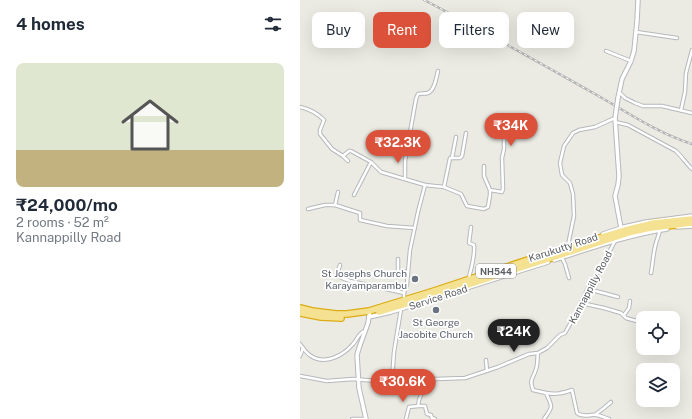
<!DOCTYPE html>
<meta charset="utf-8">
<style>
:root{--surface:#fff;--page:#f2f2f3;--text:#1f2937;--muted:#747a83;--accent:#db513a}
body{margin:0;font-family:"Public Sans",sans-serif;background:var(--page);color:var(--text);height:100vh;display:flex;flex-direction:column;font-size:15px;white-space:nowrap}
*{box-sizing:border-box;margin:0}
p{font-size:13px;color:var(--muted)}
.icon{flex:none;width:22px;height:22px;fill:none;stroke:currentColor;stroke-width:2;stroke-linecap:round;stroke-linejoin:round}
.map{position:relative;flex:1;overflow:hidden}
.panel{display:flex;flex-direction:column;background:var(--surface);width:300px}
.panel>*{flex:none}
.hud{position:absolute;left:12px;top:12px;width:320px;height:36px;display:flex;gap:8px}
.controls{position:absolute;left:336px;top:311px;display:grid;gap:8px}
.controls a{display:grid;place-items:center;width:44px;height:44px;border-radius:8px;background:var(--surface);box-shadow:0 4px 16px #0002;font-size:20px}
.price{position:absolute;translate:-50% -34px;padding:0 9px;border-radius:14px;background:var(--accent);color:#fff;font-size:13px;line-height:26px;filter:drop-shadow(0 1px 2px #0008)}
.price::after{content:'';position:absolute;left:50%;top:24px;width:12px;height:9px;margin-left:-6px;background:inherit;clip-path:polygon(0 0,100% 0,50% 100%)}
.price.current{background:#222;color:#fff}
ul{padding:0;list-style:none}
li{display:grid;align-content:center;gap:8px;height:212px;padding:0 16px}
li span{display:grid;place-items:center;height:124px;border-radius:8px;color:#555}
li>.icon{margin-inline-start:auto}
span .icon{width:72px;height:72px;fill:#fffc;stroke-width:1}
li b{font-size:17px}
h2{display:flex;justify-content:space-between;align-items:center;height:48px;padding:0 16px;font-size:17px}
.chip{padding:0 14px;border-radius:8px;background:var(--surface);box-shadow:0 4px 16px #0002;font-size:14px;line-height:36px}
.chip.current{background:var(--accent);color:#fff}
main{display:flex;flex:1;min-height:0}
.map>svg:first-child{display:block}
</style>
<main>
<section class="panel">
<h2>4 homes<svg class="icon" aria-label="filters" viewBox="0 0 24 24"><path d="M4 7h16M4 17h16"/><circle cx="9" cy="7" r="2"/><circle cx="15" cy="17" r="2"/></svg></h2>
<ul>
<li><span style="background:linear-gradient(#dfe7d0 70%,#c2b280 0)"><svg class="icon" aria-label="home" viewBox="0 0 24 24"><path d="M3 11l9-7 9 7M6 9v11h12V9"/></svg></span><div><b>₹24,000/mo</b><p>2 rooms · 52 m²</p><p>Kannappilly Road</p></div></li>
</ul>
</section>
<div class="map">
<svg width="392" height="419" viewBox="0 0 392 419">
<rect width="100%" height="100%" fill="#ecebe3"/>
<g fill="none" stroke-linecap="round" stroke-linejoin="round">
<g stroke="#b5b8bc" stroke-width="4.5">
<g id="street">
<polyline points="336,32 377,38"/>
<polyline points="306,51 331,61"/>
<polyline points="319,92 325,98 335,103 343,106 362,106 392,113"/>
<path d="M0 107C9 109 18 114 24 120L20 130V134L32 149 43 156 48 161"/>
<polyline points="381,110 385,92 386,73 392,50"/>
<path d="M315 122 328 125 376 151C382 157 386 163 392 169"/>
<polyline points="43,156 49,151 51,151 71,162 81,172 125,185 118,212 110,250 107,284 104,293 104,297"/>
<polyline points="152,158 156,137"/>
<path d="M105 179V161L116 99 118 94C121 93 125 94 128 93 135 90 136 78 138 71"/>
<polyline points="125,185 144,187 161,194 167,206 184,209 188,207 190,195 190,190 184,176 184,166"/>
<polyline points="144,187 150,158 160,158 162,156 166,133"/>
<polyline points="190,190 202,192 203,189 202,158 204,149 204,124"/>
<polyline points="38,192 35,205 60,213 60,220 87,226 115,228"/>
<polyline points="54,195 71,162"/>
<polyline points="8,209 25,205 35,205"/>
<polyline points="268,245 274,216 273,194 270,183 262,175 260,163 264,146 273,133 279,130 295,127 315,118"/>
<polyline points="262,258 265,264 269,278"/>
<polyline points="98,259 98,271 107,272"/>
<polyline points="40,265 37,274 42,278 50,281 104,293"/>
<path d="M351 273C353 263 353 253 356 243 357 239 359 235 360 230"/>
<path d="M169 277C172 266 175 256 174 245L169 243 171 227"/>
<polyline points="288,289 318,297"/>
<polyline points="281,303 304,308 321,313 326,318 340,322"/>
<polyline points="324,315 329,308 330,301"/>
<path d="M0 344C3 348 6 353 11 356 25 365 43 356 53 344 57 340 59 332 65 331"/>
<path d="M238 353C237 358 238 364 236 369 233 380 229 378 233 390L246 393C253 408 253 406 244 419"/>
<polyline points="0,356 3,348"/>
<polyline points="186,360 187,371"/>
<polyline points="0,376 27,381 53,379 77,381 165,378 198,367 229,354 238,353 247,348 260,335 265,333 280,306 286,292 303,264 315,241"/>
<polyline points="127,379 119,400 118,406 125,406 127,414 131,415 132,418 135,419"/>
<polyline points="92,380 94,352 101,309"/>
<path d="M246 393C256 395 263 393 272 390L277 413C283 418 290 414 296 415 300 415 305 418 309 419"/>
<polyline points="296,414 304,408 311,402"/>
<polyline points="52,419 66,419"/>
<polyline points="106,419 109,407 118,406"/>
</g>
</g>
<g stroke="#b6b8be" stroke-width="5.5">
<g id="secondary">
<polyline points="318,98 322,79 331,61 334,51 337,21 338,0"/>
<polyline points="315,118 319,176 318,185 315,196 321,228"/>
<polyline points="377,227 392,226"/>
<polyline points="303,234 324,227 346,222 392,216"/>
<path d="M254 260C291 248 328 235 367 229"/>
<polyline points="69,317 91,312 248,262"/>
<polyline points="66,419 59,388 57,355 59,348 68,323 70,310"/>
</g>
</g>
<g stroke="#ddab12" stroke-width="8">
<g id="highway">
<polyline points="0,308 12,311 36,314 47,314 69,311 131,292 243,255 329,229 354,223 392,219"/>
<polyline points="79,312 149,291 332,232 351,228 392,223"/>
<polyline points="0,313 21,317 41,318"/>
</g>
</g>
<use href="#street" stroke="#fff" stroke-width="2.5"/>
<use href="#secondary" stroke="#fff" stroke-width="3.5"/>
<use href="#highway" stroke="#f4e292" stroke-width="5.5"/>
<g stroke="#b3b4b4" stroke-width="2.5">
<path id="rail" d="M124 0C182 30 238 62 295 94 327 112 357 133 392 144"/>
</g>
<use href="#rail" stroke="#fff" stroke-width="1" stroke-dasharray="3" stroke-linecap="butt"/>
<g stroke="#b6b8be" stroke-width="5.5" stroke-linecap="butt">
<polyline id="secondary-bridge" points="315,118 318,98"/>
</g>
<use href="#secondary-bridge" stroke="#fff" stroke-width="3.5"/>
</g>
<g fill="#6b7280" stroke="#fff" stroke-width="1.5">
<circle cx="115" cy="279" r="4"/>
<circle cx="136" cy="310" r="4"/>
</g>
<g text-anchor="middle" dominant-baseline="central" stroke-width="3.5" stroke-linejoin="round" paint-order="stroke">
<rect fill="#fff" stroke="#8c8e91" stroke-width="1" x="176" y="264" width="40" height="14" rx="3"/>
<g font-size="9" font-weight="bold" fill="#5b5e62">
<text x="196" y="271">NH544</text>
</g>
<g font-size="10" fill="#5b5e62" stroke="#fff">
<text transform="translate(263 247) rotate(-18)">Karukutty Road</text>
<text transform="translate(290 287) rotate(-62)">Kannappilly Road</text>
<text transform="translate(138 297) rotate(-18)">Service Road</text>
</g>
<g font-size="10" fill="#5b616d" stroke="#fff" text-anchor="end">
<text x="107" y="273">St Josephs Church<tspan x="107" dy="12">Karayamparambu</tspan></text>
<text x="136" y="322" text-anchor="middle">St George<tspan x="136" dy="12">Jacobite Church</tspan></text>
</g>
</g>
</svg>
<div class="controls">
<a><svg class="icon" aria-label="locate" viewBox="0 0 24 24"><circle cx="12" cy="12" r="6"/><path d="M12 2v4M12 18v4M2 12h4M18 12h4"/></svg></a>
<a><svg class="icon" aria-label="layers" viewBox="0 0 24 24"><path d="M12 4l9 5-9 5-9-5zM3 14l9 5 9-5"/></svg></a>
</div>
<b class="price" style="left:211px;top:147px">₹34K</b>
<b class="price" style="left:98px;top:164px">₹32.3K</b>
<b class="price current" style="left:214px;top:353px">₹24K</b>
<b class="price" style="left:103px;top:403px">₹30.6K</b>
<div class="hud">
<a class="chip">Buy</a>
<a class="chip current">Rent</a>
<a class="chip">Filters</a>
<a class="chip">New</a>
</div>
</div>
</main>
